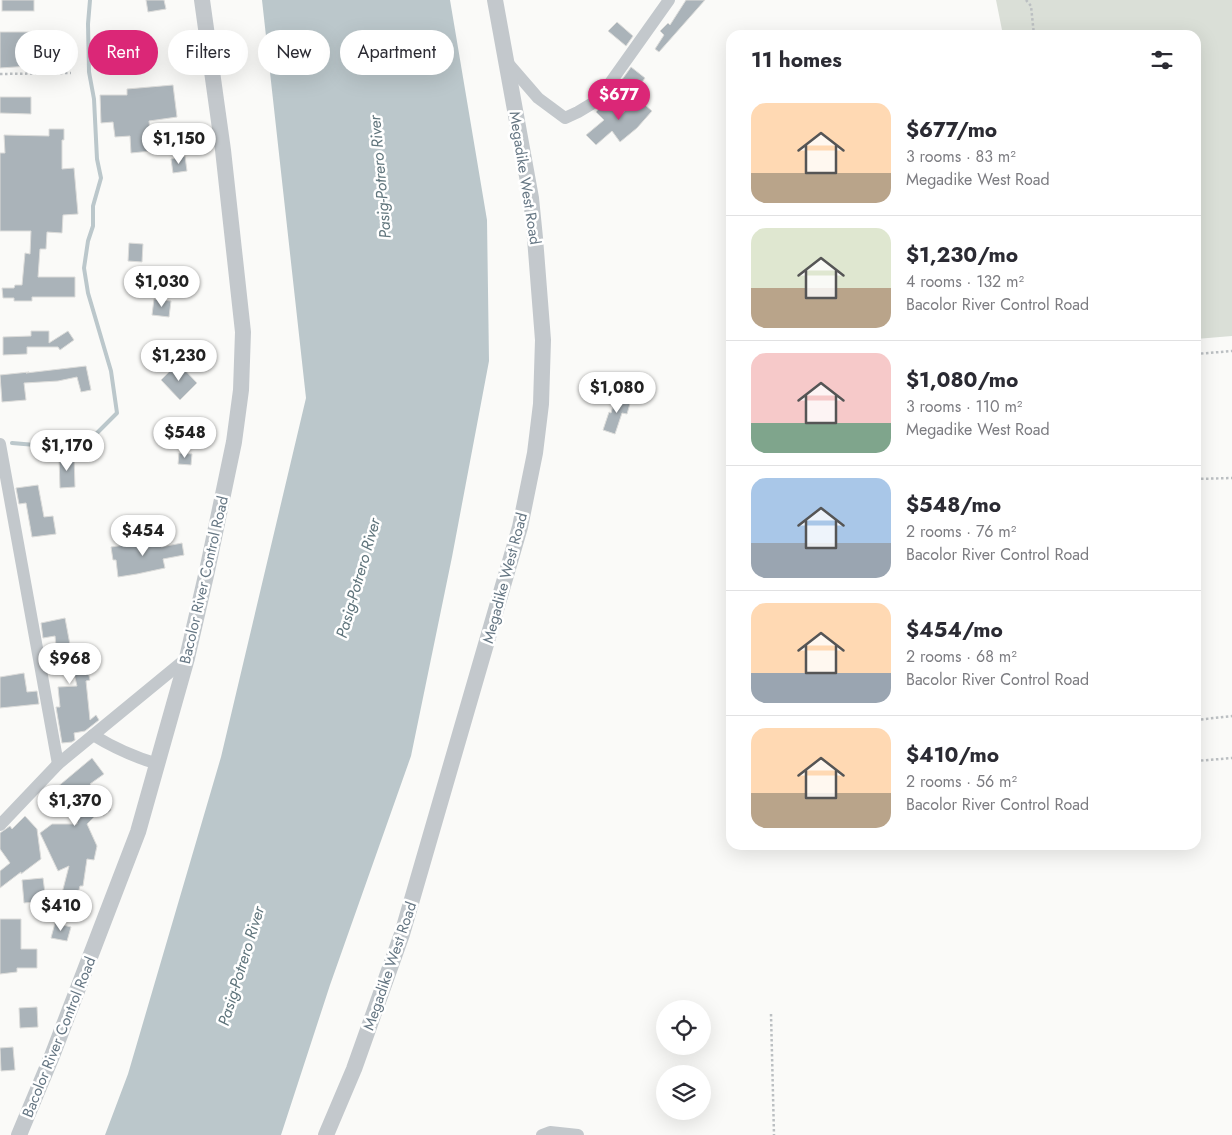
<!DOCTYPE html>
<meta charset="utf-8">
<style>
:root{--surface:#fff;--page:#f7f7f7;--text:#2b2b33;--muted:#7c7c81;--line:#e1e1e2;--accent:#db2777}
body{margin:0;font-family:Jost,sans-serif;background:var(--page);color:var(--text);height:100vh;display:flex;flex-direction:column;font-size:19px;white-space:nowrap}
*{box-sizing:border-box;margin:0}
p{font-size:16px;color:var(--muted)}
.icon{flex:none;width:28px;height:28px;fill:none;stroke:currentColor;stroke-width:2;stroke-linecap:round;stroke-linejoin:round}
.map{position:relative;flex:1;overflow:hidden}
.details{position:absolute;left:726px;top:30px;width:475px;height:820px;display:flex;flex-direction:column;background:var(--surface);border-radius:15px;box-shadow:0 5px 20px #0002}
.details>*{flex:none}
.top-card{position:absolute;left:15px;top:30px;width:475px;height:45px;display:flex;gap:10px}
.tools{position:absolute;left:656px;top:1000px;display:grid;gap:10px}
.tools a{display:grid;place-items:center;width:55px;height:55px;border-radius:50%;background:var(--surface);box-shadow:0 5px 20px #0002;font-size:25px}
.price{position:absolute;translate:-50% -42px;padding:0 11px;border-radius:18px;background:#fff;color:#222;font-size:16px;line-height:32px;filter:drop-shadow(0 1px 2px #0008)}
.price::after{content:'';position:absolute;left:50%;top:30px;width:15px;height:11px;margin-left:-8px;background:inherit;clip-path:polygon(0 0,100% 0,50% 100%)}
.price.active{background:var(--accent);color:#fff}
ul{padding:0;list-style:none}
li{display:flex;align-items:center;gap:15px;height:125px;padding:0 25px}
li+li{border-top:1px solid var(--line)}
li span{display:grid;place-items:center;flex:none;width:140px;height:100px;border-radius:15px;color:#555}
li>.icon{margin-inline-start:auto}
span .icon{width:60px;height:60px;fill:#fffc;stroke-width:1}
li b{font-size:21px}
h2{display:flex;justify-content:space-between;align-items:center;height:60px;padding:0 25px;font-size:21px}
.pill{padding:0 18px;border-radius:22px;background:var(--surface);box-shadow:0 5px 20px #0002;font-size:18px;line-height:45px}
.pill.active{background:var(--accent);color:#fff}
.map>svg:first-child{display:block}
</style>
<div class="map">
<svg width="1232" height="1135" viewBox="0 0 1232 1135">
<rect width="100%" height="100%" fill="#fafaf8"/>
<polygon fill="#dadfd7" points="996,0 1232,0 1232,336 1196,339 1196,35 1003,35"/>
<polygon fill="#bbc7cb" points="262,0 450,0 487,220 489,361 452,557 411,756 330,985 281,1135 105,1135 128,1074 221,757 306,398"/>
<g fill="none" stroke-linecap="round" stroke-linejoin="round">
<polyline stroke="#bbc7cb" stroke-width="4" points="12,443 47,446 92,438 117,413 111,371 88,293 84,268 88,241 93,226 93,206 101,178 97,159 94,99 89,72 88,24 90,0"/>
</g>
<g fill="#aab3b9" stroke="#dcdcda">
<rect x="2" y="0" width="32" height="11"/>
<polygon points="146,0 164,0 166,9 148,12"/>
<polygon points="686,0 705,0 659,52 655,49 664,35 660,31 668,23 670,25"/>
<polygon points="617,22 633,36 626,46 608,31"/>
<polygon points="0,32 39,32 40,49 29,50 30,66 0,68"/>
<polygon points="112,46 141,47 140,65 112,65"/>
<polygon points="631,67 645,78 630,98 616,88"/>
<polygon points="173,85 177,117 149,121 152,151 131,153 130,136 115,137 113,122 101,123 100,95 127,95 127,89"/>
<polygon points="0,97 31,97 31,114 0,113"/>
<polygon points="637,98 652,111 637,128 620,142 612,131 596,145 586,135 604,120 596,112 606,102 620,116"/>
<polygon points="49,129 64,129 64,140 62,140 62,169 74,168 78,214 63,215 62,233 47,232 46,249 40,249 38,277 75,277 75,297 32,297 32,301 14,301 14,298 3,298 2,288 14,288 15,285 22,285 25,253 30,254 31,231 0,231 0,153 5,153 4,135 49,136"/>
<polygon points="185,156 187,171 173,173 171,159"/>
<polygon points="129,243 143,244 142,262 128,261"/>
<polygon points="154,299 171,301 169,317 152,315"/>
<polygon points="31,331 49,331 49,343 68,331 74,340 60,350 58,347 27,347 27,354 3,355 3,337 31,336"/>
<polygon points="178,363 197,383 180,400 161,380"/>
<polygon points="86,366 91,390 81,392 77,377 58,381 24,383 26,400 2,402 0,375 29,372 26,373"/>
<polygon points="616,395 631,400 627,414 622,413 615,434 603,430 609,412 611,413"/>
<polygon points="179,453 192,454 191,465 178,464"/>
<polygon points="74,456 75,487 60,488 59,457"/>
<polygon points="38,485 44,517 53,516 56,534 32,537 26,503 19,504 16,488"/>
<polygon points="160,540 161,547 182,543 184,555 163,559 165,568 137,574 118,577 116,560 113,560 111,547"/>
<polygon points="65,618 71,650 80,649 82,668 87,667 90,680 86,681 90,720 96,715 99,720 85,731 74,733 75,740 72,742 62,743 56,707 60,707 58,687 77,686 72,665 58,666 55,636 43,638 41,623"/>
<polygon points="24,673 27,692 37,691 39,704 0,708 0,677"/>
<polygon points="92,758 104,774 90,784 111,810 103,816 99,812 87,824 97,846 94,860 87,859 83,886 80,886 76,901 61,897 69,866 58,871 40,833 52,824 77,824 80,789 53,811 43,799"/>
<polygon points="25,816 37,829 41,859 21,874 21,872 0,888 0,871 10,863 0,849 0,833 10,826 12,829"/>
<polygon points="43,878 46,901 24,903 22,880"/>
<polygon points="0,919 21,919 21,949 37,949 37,968 17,968 17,972 0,974"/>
<polygon points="55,923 71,927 67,941 51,938"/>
<polygon points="37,1007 38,1027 20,1028 19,1008"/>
<polygon points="13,1047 15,1070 1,1071 0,1048"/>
</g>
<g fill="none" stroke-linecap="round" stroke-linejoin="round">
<g stroke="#bbbfc2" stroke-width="2.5" stroke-dasharray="2.5 2.5" stroke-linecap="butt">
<polyline points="1026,0 1031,6 1034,35"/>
<polyline points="0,74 71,73"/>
<polyline points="1196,354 1232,351"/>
<polyline points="1196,479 1232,478"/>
<polyline points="1196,720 1232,716"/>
<polyline points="1196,761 1232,758"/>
<polyline points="771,1014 774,1135"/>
</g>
<g stroke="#c3c8cc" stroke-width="12">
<polyline points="506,61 538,98 565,118 578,112 598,100 669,0"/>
<polyline points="0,444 58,764"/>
<path d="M93 735C114 748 134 757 158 764"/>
<polyline points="0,825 58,764 187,658"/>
<polyline points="542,1135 550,1132 578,1135"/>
</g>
<g stroke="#c3c8cc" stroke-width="16">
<polyline points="19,1135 52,1056 138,832 187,658 207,571 234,442 241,390 243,332 223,150 202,0"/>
<polyline points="326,1135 354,1069 402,934 520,527 535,453 541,404 543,340 535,238 531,198 495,0"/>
</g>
</g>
<g text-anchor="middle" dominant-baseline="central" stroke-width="5" stroke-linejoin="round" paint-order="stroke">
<g font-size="15" fill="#657683" stroke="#fff">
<text transform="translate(525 178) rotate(81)">Megadike West Road</text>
<text transform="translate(505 578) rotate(-75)">Megadike West Road</text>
<text transform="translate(204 580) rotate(-77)">Bacolor River Control Road</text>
<text transform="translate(390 966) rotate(-71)">Megadike West Road</text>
<text transform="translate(59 1037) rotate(-68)">Bacolor River Control Road</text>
</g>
<g font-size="16" font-style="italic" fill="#60757c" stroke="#fff">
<text transform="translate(380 177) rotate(-95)">Pasig-Potrero River</text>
<text transform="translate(358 578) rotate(-74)">Pasig-Potrero River</text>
<text transform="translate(241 966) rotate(-73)">Pasig-Potrero River</text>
</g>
</g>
</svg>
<div class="tools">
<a><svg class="icon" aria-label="locate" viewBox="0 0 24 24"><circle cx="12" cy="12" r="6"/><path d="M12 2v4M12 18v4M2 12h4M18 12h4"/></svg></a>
<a><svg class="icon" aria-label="layers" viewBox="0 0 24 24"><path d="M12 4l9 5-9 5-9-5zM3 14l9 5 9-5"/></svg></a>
</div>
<b class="price active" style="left:619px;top:121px">$677</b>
<b class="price" style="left:179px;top:165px">$1,150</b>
<b class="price" style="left:162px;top:308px">$1,030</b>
<b class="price" style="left:179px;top:382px">$1,230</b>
<b class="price" style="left:617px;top:414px">$1,080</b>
<b class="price" style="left:185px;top:459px">$548</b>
<b class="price" style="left:67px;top:472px">$1,170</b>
<b class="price" style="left:143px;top:557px">$454</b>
<b class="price" style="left:70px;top:685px">$968</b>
<b class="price" style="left:75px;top:827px">$1,370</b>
<b class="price" style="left:61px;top:932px">$410</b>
<div class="top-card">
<a class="pill">Buy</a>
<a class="pill active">Rent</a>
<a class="pill">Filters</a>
<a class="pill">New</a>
<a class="pill">Apartment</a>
</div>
<section class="details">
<h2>11 homes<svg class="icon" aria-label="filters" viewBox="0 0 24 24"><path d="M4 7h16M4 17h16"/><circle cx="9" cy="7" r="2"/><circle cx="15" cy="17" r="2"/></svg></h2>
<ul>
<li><span style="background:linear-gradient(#ffd9b3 70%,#b9a48a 0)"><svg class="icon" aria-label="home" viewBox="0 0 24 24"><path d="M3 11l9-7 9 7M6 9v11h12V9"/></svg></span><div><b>$677/mo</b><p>3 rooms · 83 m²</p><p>Megadike West Road</p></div></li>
<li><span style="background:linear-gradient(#dfe7d0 60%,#b9a48a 0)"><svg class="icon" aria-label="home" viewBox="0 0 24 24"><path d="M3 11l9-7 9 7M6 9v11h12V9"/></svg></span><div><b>$1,230/mo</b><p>4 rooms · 132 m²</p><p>Bacolor River Control Road</p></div></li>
<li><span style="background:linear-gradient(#f6c9c9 70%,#7fa58c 0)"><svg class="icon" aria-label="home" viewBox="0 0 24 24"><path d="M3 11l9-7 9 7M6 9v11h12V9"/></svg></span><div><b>$1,080/mo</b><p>3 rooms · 110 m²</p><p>Megadike West Road</p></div></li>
<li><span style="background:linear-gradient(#a9c7e8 65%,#9aa5b1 0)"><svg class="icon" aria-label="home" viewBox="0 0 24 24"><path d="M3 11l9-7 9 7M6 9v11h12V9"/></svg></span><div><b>$548/mo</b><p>2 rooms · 76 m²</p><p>Bacolor River Control Road</p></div></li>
<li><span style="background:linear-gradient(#ffd9b3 70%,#9aa5b1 0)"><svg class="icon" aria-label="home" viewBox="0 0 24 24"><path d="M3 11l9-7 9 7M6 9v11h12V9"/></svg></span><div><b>$454/mo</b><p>2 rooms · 68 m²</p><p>Bacolor River Control Road</p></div></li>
<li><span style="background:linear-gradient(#ffd9b3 65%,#b9a48a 0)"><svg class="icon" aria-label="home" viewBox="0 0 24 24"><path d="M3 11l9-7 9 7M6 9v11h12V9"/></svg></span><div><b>$410/mo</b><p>2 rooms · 56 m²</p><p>Bacolor River Control Road</p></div></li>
</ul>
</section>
</div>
